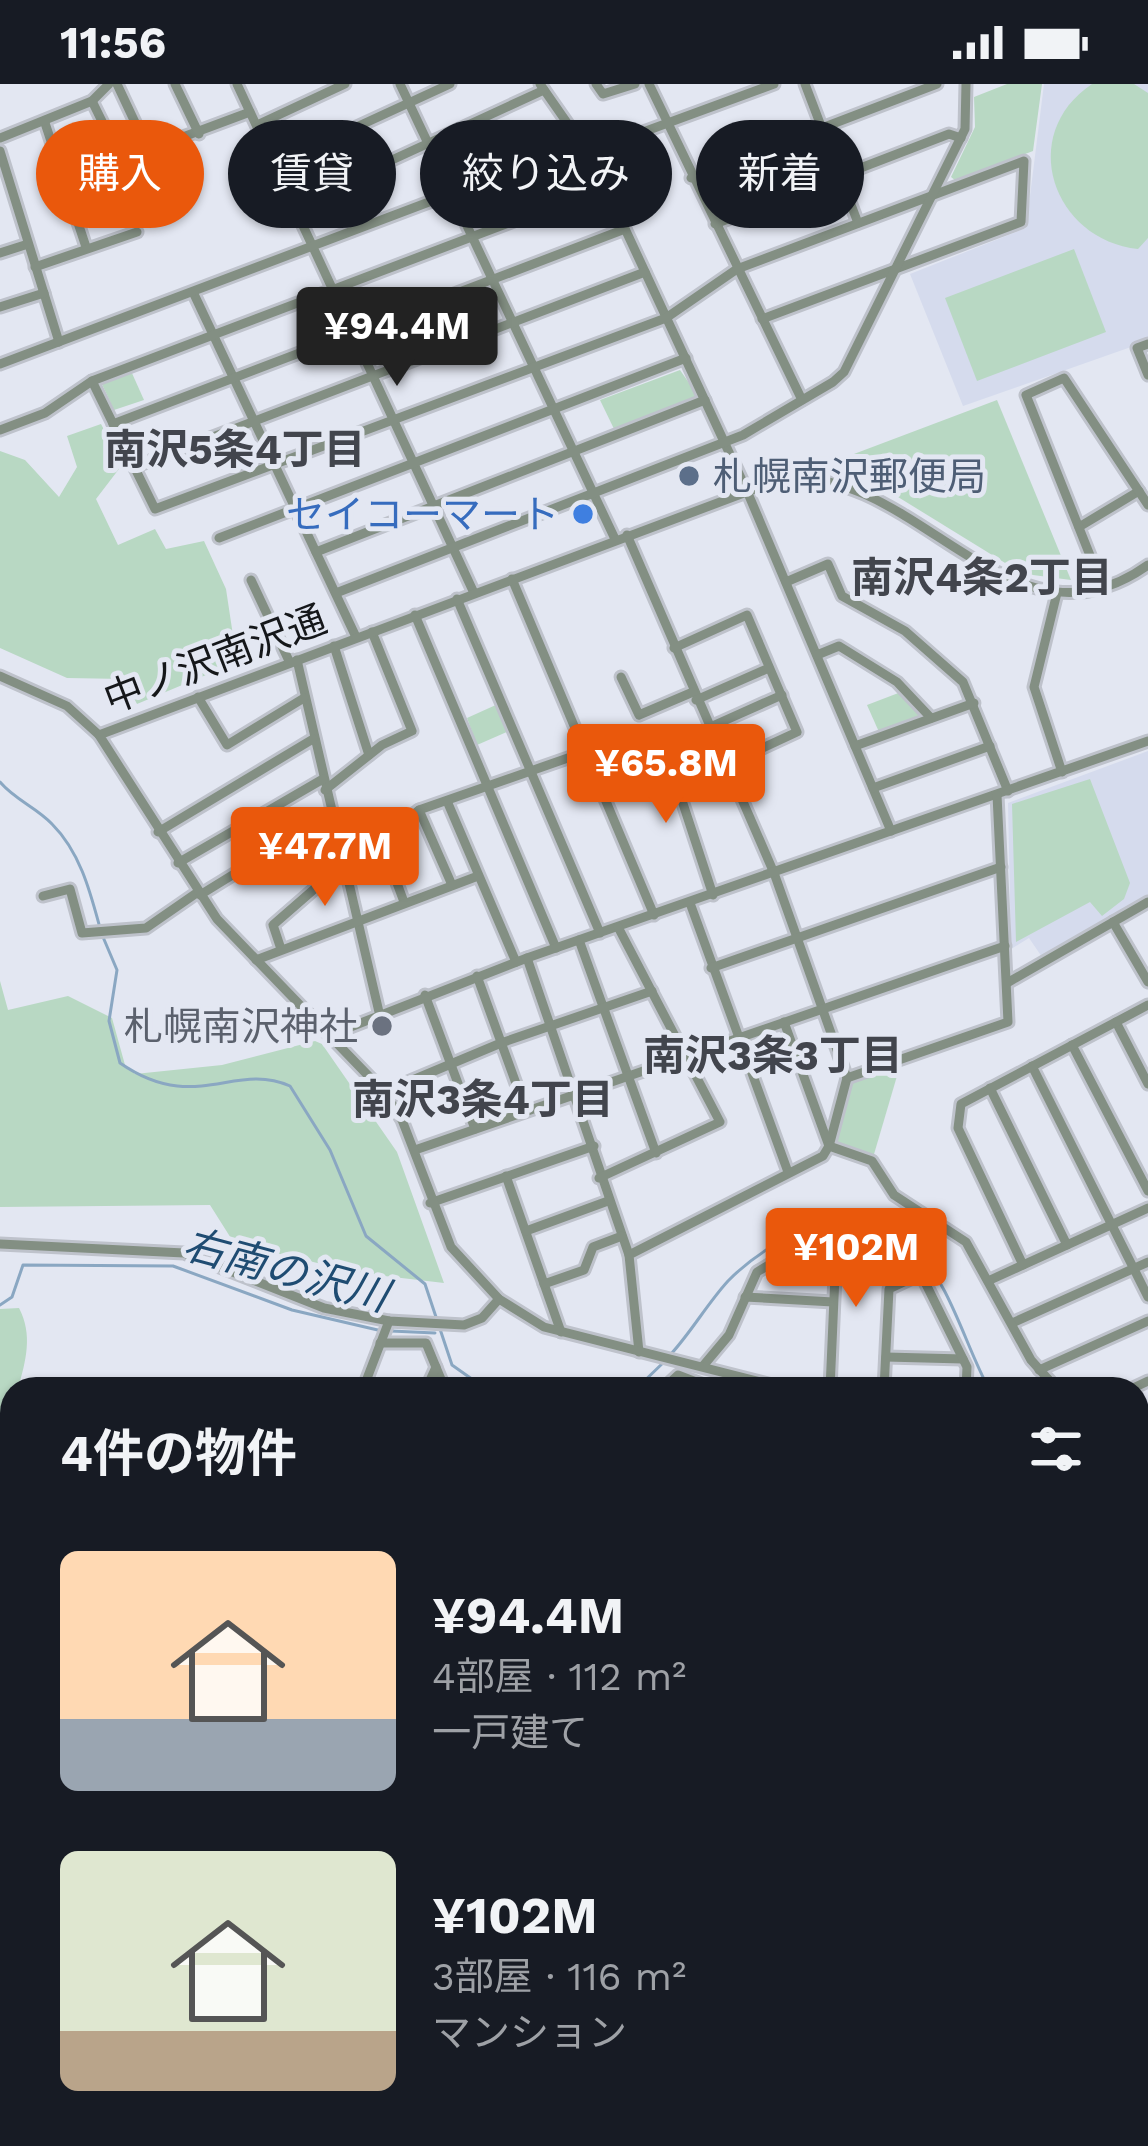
<!DOCTYPE html>
<html lang="ja">
<meta charset="utf-8">
<style>
:root{--surface:#171b24;--page:#242831;--text:#f1f3f6;--muted:#9ea1a6;--accent:#ea580c}
body{margin:0;font-family:"Work Sans","Noto Sans JP",sans-serif;background:var(--page);color:var(--text);height:100vh;display:flex;flex-direction:column;font-size:45px;white-space:nowrap}
*{box-sizing:border-box;margin:0}
p{font-size:39px;color:var(--muted)}
.icon{flex:none;width:66px;height:66px;fill:none;stroke:currentColor;stroke-width:2;stroke-linecap:round;stroke-linejoin:round}
.map{position:relative;flex:1;overflow:hidden}
.details{position:absolute;left:0px;top:1293px;width:1149px;height:771px;display:flex;flex-direction:column;background:var(--surface);border-radius:36px 36px 0 0;box-shadow:0 3px 9px #0004}
.details>*{flex:none}
.hud{position:absolute;left:36px;top:36px;width:1077px;height:108px;display:flex;gap:24px}
.price{position:absolute;translate:-50% -102px;padding:0 27px;border-radius:12px;background:var(--accent);color:#fff;font-size:39px;line-height:78px;filter:drop-shadow(0 3px 6px #0008)}
.price::after{content:'';position:absolute;left:50%;top:72px;width:36px;height:27px;margin-left:-18px;background:inherit;clip-path:polygon(0 0,100% 0,50% 100%)}
.price.current{background:#222;color:#fff}
ul{padding:0;list-style:none}
li{display:flex;align-items:center;gap:36px;height:300px;padding:0 60px}
li span{display:grid;place-items:center;flex:none;width:336px;height:240px;border-radius:18px;color:#555}
li>.icon{margin-inline-start:auto}
span .icon{width:144px;height:144px;fill:#fffc;stroke-width:1}
li b{font-size:51px}
h2{display:flex;justify-content:space-between;align-items:center;height:144px;padding:0 60px;font-size:51px}
.tag{padding:0 42px;border-radius:54px;background:var(--surface);box-shadow:0 3px 9px #0004;font-size:42px;line-height:108px}
.tag.current{background:var(--accent);color:#fff}
.status{display:flex;justify-content:space-between;align-items:center;height:84px;padding:0 60px;background:var(--surface);direction:ltr}
.status svg{height:33px;fill:currentColor}
.map>svg:first-child{display:block}
</style>
<div class="status"><b>11:56</b><svg viewBox="0 0 49 12"><path d="M0 12V9h3v3zM5 12V6h3v6zM10 12V3h3v9zM15 12V0h3v12zM26 1h20v11H26zM47 4h2v5h-2z"/></svg></div>
<div class="map">
<svg width="1148" height="2062" viewBox="0 0 1148 2062">
<rect width="100%" height="100%" fill="#e3e7f2"/>
<g fill="#d5dbed">
<polygon points="1044,0 1148,0 1148,257 963,322 910,190 1026,144"/>
<polygon points="1148,667 1148,812 1042,873 1029,854 1011,865 1008,719"/>
</g>
<g fill="#b8d8c3">
<polygon points="1007,0 1042,0 1033,67 956,97 951,93 975,43 974,13"/>
<path d="M1092 0H1134L1148 9V154L1138 165C1053 156 1016 51 1092 0Z"/>
<polygon points="1074,165 1106,248 977,297 945,214"/>
<polygon points="680,286 698,312 694,316 615,347 600,316"/>
<polygon points="131,287 144,316 114,326 101,298"/>
<polygon points="997,316 1071,496 1033,491 1010,482 838,376"/>
<polygon points="101,340 122,381 96,415 118,461 155,445 166,465 204,457 226,505 237,578 137,620 124,595 67,594 0,564 0,367 25,376 59,413 77,383 67,352"/>
<polygon points="901,608 925,633 879,648 867,621"/>
<polygon points="498,620 509,647 477,661 467,634"/>
<polygon points="639,660 649,681 605,696 598,675"/>
<polygon points="1090,695 1130,799 1124,815 1102,832 1090,818 1016,858 1012,720"/>
<polygon points="0,897 8,926 68,912 112,934 125,981 135,990 222,981 315,957 322,960 397,1068 444,1199 359,1189 234,1159 210,1121 0,1123"/>
<polygon points="902,975 872,1077 829,1062 847,994"/>
<path d="M19 1224C33 1251 26 1276 18 1305H12L0 1376V1225Z"/>
<polygon points="0,1430 12,1440 12,2052 39,2052 38,2062 0,2062"/>
<polygon points="1137,1636 1148,1643 1148,1923 1137,1919"/>
</g>
<g fill="none" stroke-linecap="round" stroke-linejoin="round">
<g stroke="#8aa7c2" stroke-width="3">
<path d="M0 698C15 716 36 723 52 740 80 768 90 807 100 844"/>
<path d="M103 853 117 886 109 937 120 979C195 1031 234 977 290 1002L330 1066 366 1152 425 1200 452 1281 486 1305"/>
<polyline points="0,1221 12,1213 23,1181 173,1182 292,1226 382,1247"/>
<polyline points="391,1247 435,1249"/>
<path d="M671 1270C692 1247 707 1220 728 1197 775 1149 860 1110 916 1166 950 1200 966 1263 989 1305"/>
<polyline points="636,1305 665,1277"/>
<polyline points="1137,1428 1148,1430"/>
</g>
<g stroke="#bec2cb" stroke-width="15">
<g id="minor">
<polyline points="117,0 148,66 250,28"/>
<polyline points="175,0 199,50"/>
<polyline points="237,0 474,509"/>
<polyline points="400,0 615,455"/>
<polyline points="540,0 593,76 747,407 891,747"/>
<polyline points="596,0 603,10 635,0"/>
<polyline points="649,0 802,316"/>
<polyline points="805,0 858,139"/>
<polyline points="45,39 86,163"/>
<polyline points="257,41 345,0"/>
<polyline points="0,54 92,17 109,0"/>
<polyline points="0,67 59,258"/>
<polyline points="586,69 774,0"/>
<polyline points="274,81 450,0"/>
<polyline points="691,94 937,0"/>
<polyline points="69,112 129,92 92,17"/>
<polyline points="292,122 544,6"/>
<polyline points="715,140 949,50 961,54"/>
<polyline points="0,169 28,160"/>
<polyline points="35,183 137,148"/>
<polyline points="193,208 356,553"/>
<polyline points="0,223 44,209"/>
<polyline points="1148,260 1137,264 1148,291"/>
<polyline points="0,280 580,61"/>
<polyline points="92,297 155,425 666,234 737,185 1024,77 1021,138 762,235"/>
<polyline points="113,340 625,145"/>
<polyline points="0,346 45,329 92,297 606,102"/>
<polyline points="134,383 645,188"/>
<polyline points="1079,443 1139,407"/>
<polyline points="627,451 774,789 847,994 829,1062"/>
<polyline points="219,454 686,274"/>
<polyline points="316,468 705,316"/>
<polyline points="512,495 654,831"/>
<polyline points="251,496 290,579"/>
<polyline points="786,498 828,480 842,512 905,547 963,598 1008,707"/>
<polyline points="1103,504 1026,311 1064,294 1148,421"/>
<polyline points="336,509 743,351 833,298 844,288 965,45 966,0"/>
<polyline points="1057,509 1034,603 1062,688"/>
<polyline points="457,515 600,849"/>
<polyline points="415,531 556,864"/>
<polyline points="334,562 369,671"/>
<polyline points="674,564 747,531 797,648 724,682"/>
<polyline points="817,571 839,562 897,598 931,634"/>
<polyline points="297,576 379,928"/>
<polyline points="0,592 67,622 99,651"/>
<polyline points="621,593 639,631 693,608"/>
<polyline points="198,613 227,661 304,614"/>
<polyline points="696,616 769,584"/>
<polyline points="708,644 782,611"/>
<polyline points="855,662 974,619"/>
<polyline points="873,704 990,662"/>
<polyline points="325,706 382,661 412,647 372,548"/>
<polyline points="603,709 670,680 713,811"/>
<polyline points="447,717 516,878"/>
<polyline points="419,726 452,801"/>
<polyline points="158,748 313,655"/>
<polyline points="273,766 279,774 333,737"/>
<polyline points="178,779 323,695"/>
<polyline points="200,811 273,766 251,735"/>
<polyline points="43,812 70,805 82,849 146,844 198,808"/>
<polyline points="404,818 381,756 419,726 585,668"/>
<polyline points="690,819 788,1088"/>
<polyline points="1113,838 1148,898"/>
<polyline points="579,856 656,1069"/>
<polyline points="281,865 273,841 343,780"/>
<polyline points="527,874 629,1171"/>
<polyline points="256,876 478,792"/>
<polyline points="711,884 1001,783"/>
<polyline points="477,892 526,1027"/>
<polyline points="1007,899 1148,818"/>
<polyline points="425,911 475,1045"/>
<polyline points="784,938 829,1062"/>
<polyline points="1116,938 1148,1000"/>
<polyline points="330,951 527,874 1148,657"/>
<polyline points="1072,961 1148,1107"/>
<polyline points="1032,982 1148,1213"/>
<polyline points="847,994 1008,938 997,711"/>
<polyline points="990,1004 1067,1161"/>
<polyline points="384,1008 501,959 652,907"/>
<polyline points="415,1066 1005,862"/>
<polyline points="506,1092 561,1248"/>
<polyline points="599,1094 720,1038 618,843"/>
<polyline points="430,1119 594,1062"/>
<polyline points="526,1147 608,1117"/>
<polyline points="0,1160 184,1169 324,1224 389,1237 464,1241 482,1234 499,1215"/>
<polyline points="1023,1181 958,1044 961,1020 1148,921"/>
<polyline points="988,1197 1148,1124"/>
<polyline points="544,1200 584,1186 593,1163 622,1152"/>
<polyline points="745,1213 833,1218"/>
<polyline points="1012,1239 1148,1178"/>
<polyline points="380,1259 426,1259 445,1305"/>
<polyline points="639,1268 629,1171 823,1072 829,1062 872,1077 894,1111 966,1158 1031,1276 1057,1305"/>
<polyline points="886,1273 963,1275"/>
<polyline points="703,1282 729,1251 757,1188 811,1156 854,1145 914,1176 967,1283 966,1305"/>
<polyline points="1039,1286 1148,1237"/>
<polyline points="363,1305 389,1237"/>
<polyline points="426,1305 436,1283"/>
<polyline points="663,1305 678,1291 709,1303"/>
<path d="M788 1305 544 1243 499 1215 451 1163 402 1036 384 1008 217 835 99 651 784 394C920 384 1011 579 1148 481"/>
<polyline points="830,1305 837,1146"/>
<polyline points="884,1305 889,1205 921,1190"/>
<polyline points="1131,1305 1148,1297"/>
<polyline points="1137,1382 1148,1383"/>
<polyline points="1137,1456 1148,1458"/>
<polyline points="1137,1569 1148,1551"/>
</g>
</g>
<use href="#minor" stroke="#838f83" stroke-width="9"/>
</g>
<circle fill="#5c6f8a" stroke="#e3e7f2" stroke-width="4.5" cx="689" cy="392" r="12"/>
<circle fill="#3f7fe0" stroke="#e3e7f2" stroke-width="4.5" cx="583" cy="430" r="12"/>
<circle fill="#6b7280" stroke="#e3e7f2" stroke-width="4.5" cx="382" cy="942" r="12"/>
<g text-anchor="middle" dominant-baseline="central" stroke-width="10" stroke-linejoin="round" paint-order="stroke">
<g font-size="39" fill="#4e5e75" stroke="#e3e7f2" text-anchor="start">
<text x="713" y="392">札幌南沢郵便局</text>
</g>
<g font-size="39" fill="#366cbe" stroke="#e3e7f2" text-anchor="end">
<text x="559" y="430">セイコーマート</text>
</g>
<g font-size="39" fill="#15171a" stroke="#e3e7f2">
<text transform="translate(215 575) rotate(-21)">中ノ沢南沢通</text>
</g>
<g font-size="39" fill="#5b616d" stroke="#e3e7f2" text-anchor="end">
<text x="358" y="942">札幌南沢神社</text>
</g>
<g font-size="42" font-weight="bold" fill="#42454d" stroke="#e3e7f2">
<text x="235" y="365">南沢5条4丁目</text>
<text x="982" y="493">南沢4条2丁目</text>
<text x="773" y="971">南沢3条3丁目</text>
<text x="483" y="1015">南沢3条4丁目</text>
</g>
<g font-size="42" font-style="italic" fill="#1f4c72" stroke="#e3e7f2">
<text transform="translate(286 1186) rotate(15)">右南の沢川</text>
</g>
</g>
</svg>
<b class="price current" style="left:397px;top:305px">¥94.4M</b>
<b class="price" style="left:666px;top:742px">¥65.8M</b>
<b class="price" style="left:325px;top:825px">¥47.7M</b>
<b class="price" style="left:856px;top:1226px">¥102M</b>
<div class="hud">
<a class="tag current">購入</a>
<a class="tag">賃貸</a>
<a class="tag">絞り込み</a>
<a class="tag">新着</a>
</div>
<section class="details">
<h2>4件の物件<svg class="icon" aria-label="filters" viewBox="0 0 24 24"><path d="M4 7h16M4 17h16"/><circle cx="9" cy="7" r="2"/><circle cx="15" cy="17" r="2"/></svg></h2>
<ul>
<li><span style="background:linear-gradient(#ffd9b3 70%,#9aa5b1 0)"><svg class="icon" aria-label="home" viewBox="0 0 24 24"><path d="M3 11l9-7 9 7M6 9v11h12V9"/></svg></span><div><b>¥94.4M</b><p>4部屋 · 112 m²</p><p>一戸建て</p></div></li>
<li><span style="background:linear-gradient(#dfe7d0 75%,#b9a48a 0)"><svg class="icon" aria-label="home" viewBox="0 0 24 24"><path d="M3 11l9-7 9 7M6 9v11h12V9"/></svg></span><div><b>¥102M</b><p>3部屋 · 116 m²</p><p>マンション</p></div></li>
</ul>
</section>
</div>
